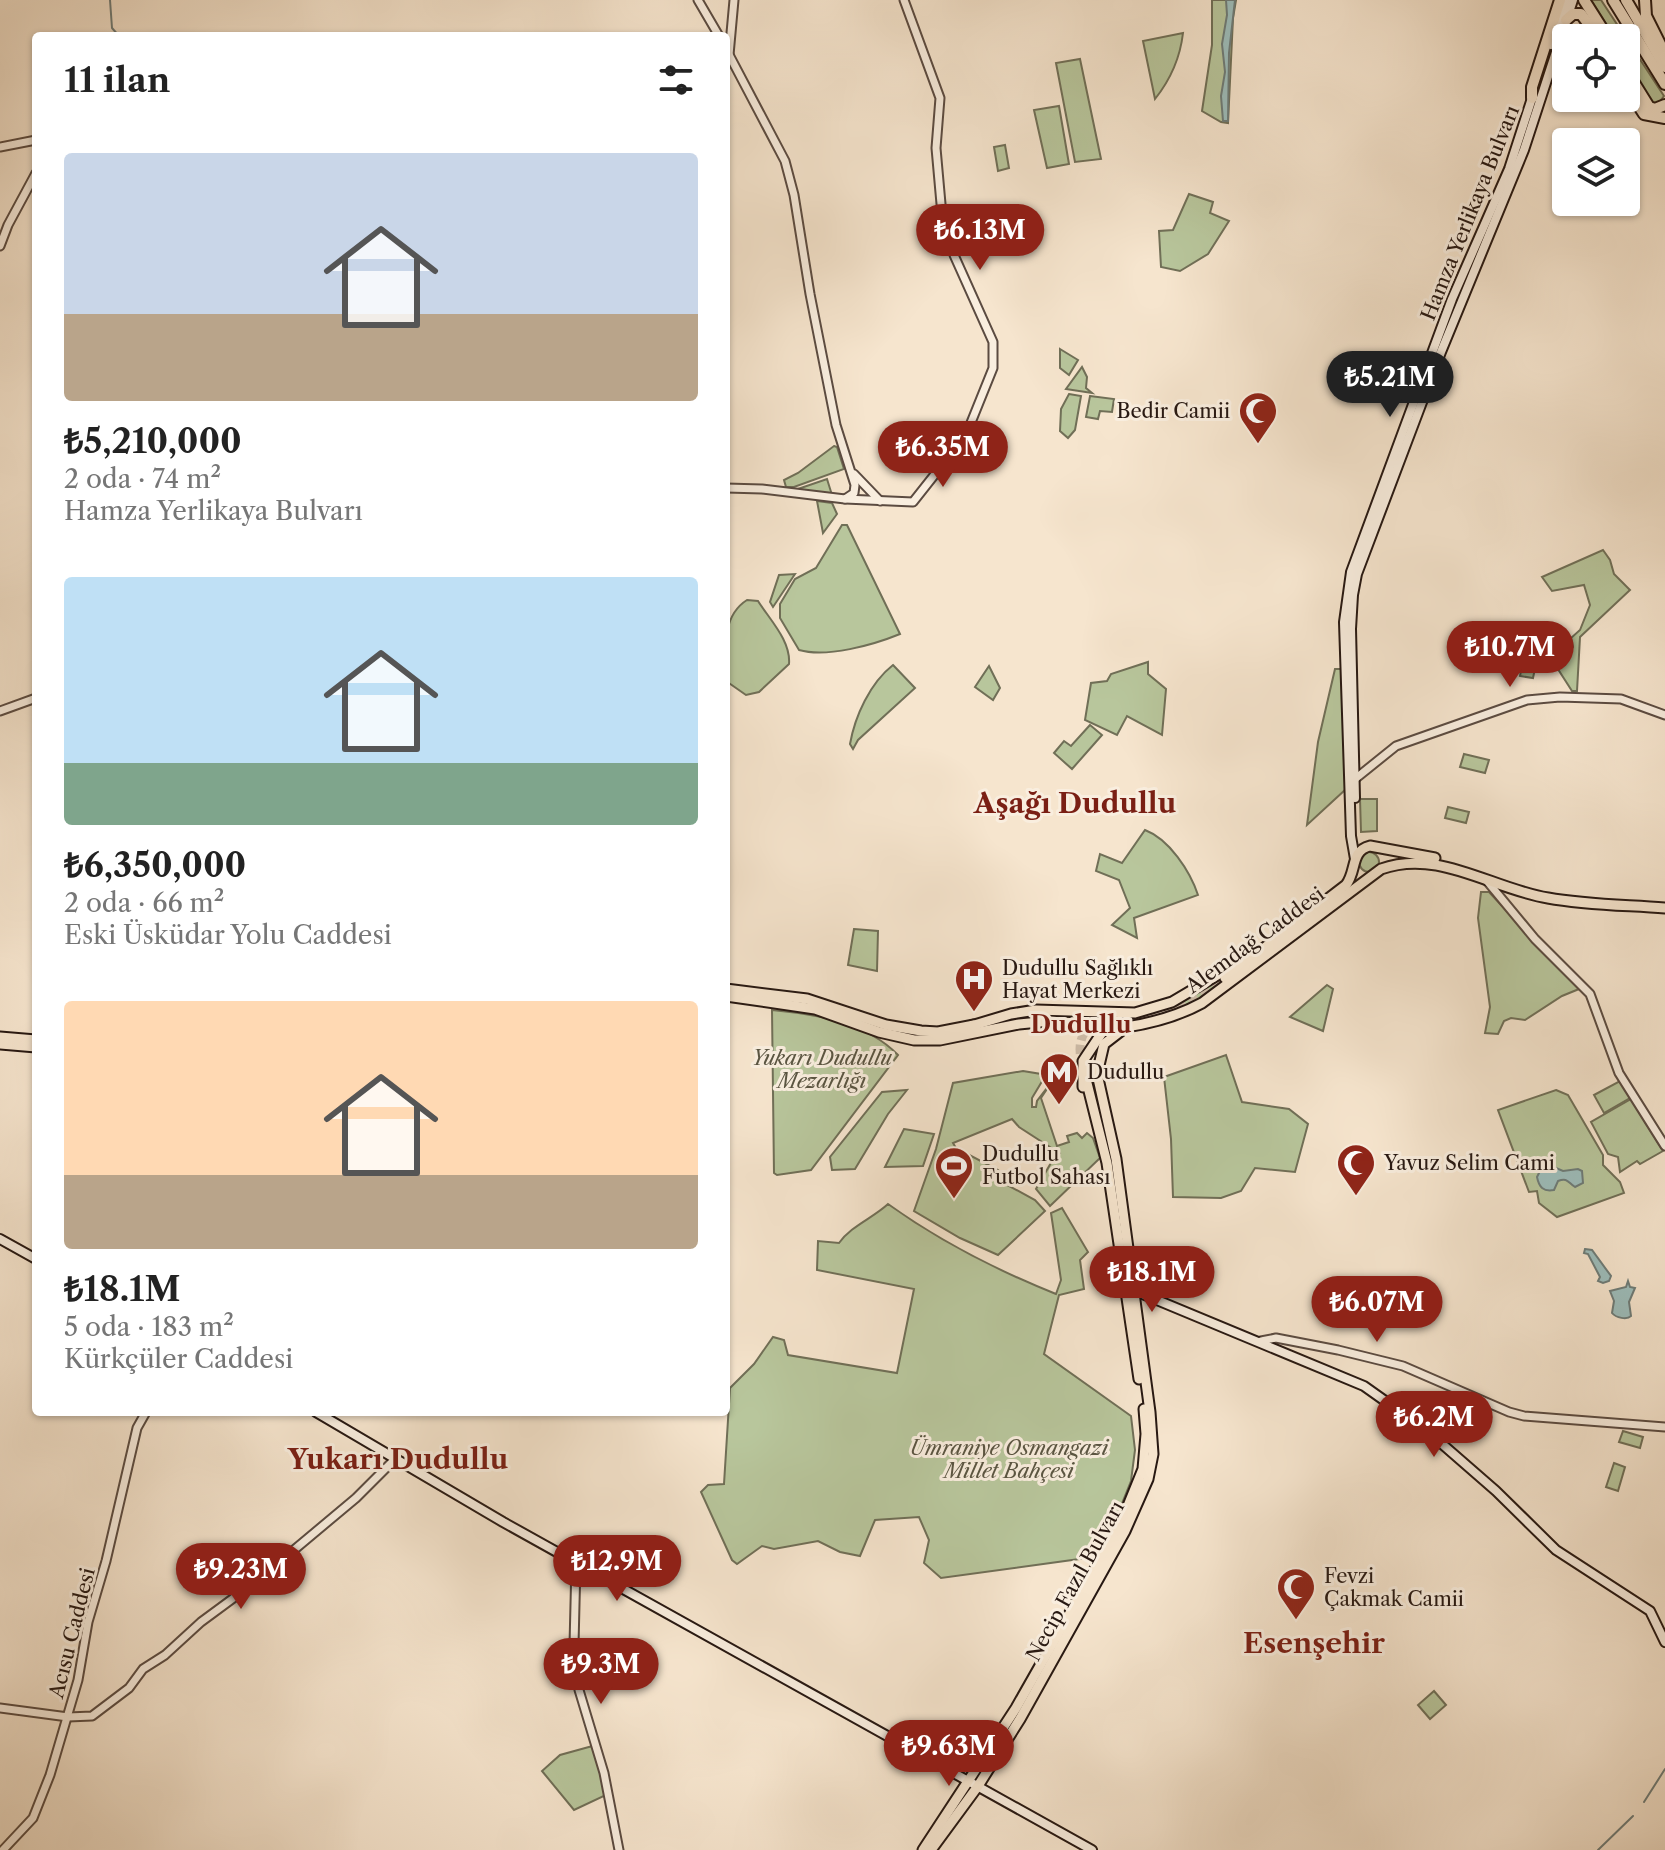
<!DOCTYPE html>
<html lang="tr">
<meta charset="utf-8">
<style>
:root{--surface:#fff;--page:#f6f6f6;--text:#222;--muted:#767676;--accent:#8f2418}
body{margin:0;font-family:"Libre Caslon Text",serif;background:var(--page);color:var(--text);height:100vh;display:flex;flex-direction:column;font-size:30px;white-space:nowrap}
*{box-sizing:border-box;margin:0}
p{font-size:26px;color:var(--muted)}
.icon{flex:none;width:44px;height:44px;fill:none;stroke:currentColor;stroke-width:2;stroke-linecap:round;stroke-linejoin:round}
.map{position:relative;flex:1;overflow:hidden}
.panel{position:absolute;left:32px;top:32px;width:698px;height:1384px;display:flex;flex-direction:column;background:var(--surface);border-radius:8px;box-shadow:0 2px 6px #0004}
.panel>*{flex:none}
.tools{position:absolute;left:1552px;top:24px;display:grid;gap:16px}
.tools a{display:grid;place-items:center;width:88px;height:88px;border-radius:8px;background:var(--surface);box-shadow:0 2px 6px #0004;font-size:40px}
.price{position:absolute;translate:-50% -68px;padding:0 18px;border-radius:28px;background:var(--accent);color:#fff;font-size:26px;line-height:52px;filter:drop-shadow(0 2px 4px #0008)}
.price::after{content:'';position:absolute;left:50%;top:48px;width:24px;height:18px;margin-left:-12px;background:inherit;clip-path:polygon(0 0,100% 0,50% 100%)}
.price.selected{background:#222;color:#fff}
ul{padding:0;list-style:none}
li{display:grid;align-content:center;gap:16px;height:424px;padding:0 32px}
li span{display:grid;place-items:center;height:248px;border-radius:8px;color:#555}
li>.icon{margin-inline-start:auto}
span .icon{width:144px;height:144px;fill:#fffc;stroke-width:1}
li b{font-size:34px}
h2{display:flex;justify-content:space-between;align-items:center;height:96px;padding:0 32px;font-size:34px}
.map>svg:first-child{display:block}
</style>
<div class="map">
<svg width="1665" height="1850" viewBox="0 0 1665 1850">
<rect width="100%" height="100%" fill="#f6e5ce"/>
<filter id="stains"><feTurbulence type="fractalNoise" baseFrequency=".0025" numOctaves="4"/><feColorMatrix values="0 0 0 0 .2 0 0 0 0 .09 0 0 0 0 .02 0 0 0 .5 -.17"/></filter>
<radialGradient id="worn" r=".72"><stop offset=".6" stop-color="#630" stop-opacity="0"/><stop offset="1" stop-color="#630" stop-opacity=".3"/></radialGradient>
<g fill="#b8c69c" stroke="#706f57" stroke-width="2">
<polygon points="1212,0 1236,0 1233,18 1228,123 1221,122 1202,111 1212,45"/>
<polygon points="1591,0 1601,0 1626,38 1615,38"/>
<path d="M1183 33C1180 59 1171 79 1155 99L1143 41Z"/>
<polygon points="1626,38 1664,96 1657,105 1649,102 1626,57"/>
<polygon points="1080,59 1101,159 1075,162 1056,63"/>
<polygon points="1059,106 1069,164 1047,168 1034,110"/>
<polygon points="1005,145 1009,168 998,171 994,147"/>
<polygon points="1189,194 1213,202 1210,213 1229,221 1208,254 1180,271 1161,267 1159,231 1173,230"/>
<polygon points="1060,349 1078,360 1069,375 1060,368"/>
<polygon points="1082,367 1087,377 1086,388 1092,393 1066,389"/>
<polygon points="1069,394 1081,396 1075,430 1068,438 1060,431 1061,409"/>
<polygon points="1090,396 1114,399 1112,412 1100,411 1098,419 1086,417"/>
<polygon points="834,446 837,447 844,469 794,487 786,487 784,480 798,473"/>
<polygon points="827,479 832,495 792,491"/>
<polygon points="817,501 832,503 837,514 823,533"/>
<path d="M842 525H847L900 634C873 645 827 658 799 650L780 618V604L795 579 816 568Z"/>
<polygon points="1603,550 1610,560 1614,574 1630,590 1580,637 1577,691 1572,691 1556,666 1573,647 1571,638 1580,630 1590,605 1584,585 1552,591 1542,577"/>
<polygon points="795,574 773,607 770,602 779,575"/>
<path d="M747 600 758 601C770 620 791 641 789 664L759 692 746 695 726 681C726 653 720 617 747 600Z"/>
<polygon points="1530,627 1555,632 1550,656 1538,654 1533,678 1520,676"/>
<polygon points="1148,662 1148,674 1166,689 1162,735 1127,716 1117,735 1085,720 1091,683 1107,681 1111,674"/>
<path d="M893 665 915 688 858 740 853 749 850 744C855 716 870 683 893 665Z"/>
<polygon points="989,666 1000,688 993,700 975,687"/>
<polygon points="1335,669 1343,669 1346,789 1307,825 1318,742"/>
<polygon points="1090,725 1102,735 1072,769 1054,753 1064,741 1071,746"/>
<polygon points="1464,754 1489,760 1485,773 1460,767"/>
<polygon points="1360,799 1377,799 1377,831 1361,832"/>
<polygon points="1448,807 1469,812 1466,823 1445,818"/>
<path d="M1145 830C1169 839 1190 871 1198 895L1134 918 1137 938 1112 925 1130 908 1119 880 1096 871 1100 854 1122 863Z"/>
<circle cx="1369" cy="862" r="10"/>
<polygon points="1481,892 1489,892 1579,989 1562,996 1525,1020 1511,1018 1504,1021 1498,1034 1485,1033 1490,1007 1478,918"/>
<polygon points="854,929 878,931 877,971 848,965"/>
<polygon points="1223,976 1226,981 1185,1009 1181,1002"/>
<polygon points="1327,985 1333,989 1323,1031 1290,1017"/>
<path d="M772 1010C816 1014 866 1022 898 1055L811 1170 777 1175 774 1173Z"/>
<polygon points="1226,1055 1242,1102 1289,1109 1308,1124 1295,1172 1255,1168 1241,1191 1221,1198 1173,1197 1171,1139 1164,1077"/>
<polygon points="1023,1071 1041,1074 1044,1078 1032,1098 1032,1107 1036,1107 1037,1101 1053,1080 1041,1098 1057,1146 1069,1142 1067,1136 1077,1133 1082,1138 1087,1133 1093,1138 1100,1158 1050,1206 1036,1189 1056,1154 1059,1153 1019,1127 1012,1119 953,1143 956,1148 998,1170 1001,1173 998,1180 1035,1200 1045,1211 998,1255 960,1238 914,1211 936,1149 953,1083"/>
<polygon points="1620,1081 1630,1098 1604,1113 1594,1095"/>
<polygon points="907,1090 888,1114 855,1169 832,1170 830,1157 882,1092"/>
<polygon points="1556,1090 1568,1095 1603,1155 1603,1165 1620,1182 1624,1193 1557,1217 1539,1203 1537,1191 1529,1192 1498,1110"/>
<polygon points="1631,1099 1663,1151 1640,1164 1637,1161 1620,1172 1618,1157 1608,1154 1591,1122"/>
<polygon points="904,1129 934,1134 923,1166 885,1167"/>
<path d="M888 1204C941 1242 996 1270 1056 1294L1061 1280 1051 1213 1062 1208 1088 1252 1080 1260 1084 1289 1059 1295 1044 1354 1131 1416 1135 1450 1131 1481 1101 1556 941 1578 924 1563 929 1540 919 1517 875 1520 860 1556 840 1552 818 1541 774 1549 762 1546 737 1564 732 1560 701 1492 708 1485 724 1484 730 1388 754 1364 773 1337 784 1340 788 1355 897 1373 914 1289 817 1270 818 1241 839 1243C851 1226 873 1218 888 1204Z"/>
<polygon points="1623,1431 1643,1437 1640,1448 1619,1442"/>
<polygon points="1614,1463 1625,1467 1618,1491 1606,1487"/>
<polygon points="1434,1691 1446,1705 1430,1719 1418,1705"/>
<polygon points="596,1745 606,1795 574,1810 542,1771 560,1755"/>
</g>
<g fill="#9dbebc" stroke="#6e7c78" stroke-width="2">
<polygon points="1226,0 1235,0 1229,53 1228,121 1223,121 1221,96 1225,72 1222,44 1227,15"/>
<path d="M1549 1165 1563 1171 1578 1169 1582 1171 1583 1183 1575 1187C1568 1183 1568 1177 1558 1181L1554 1190C1543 1192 1539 1187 1537 1177L1540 1171Z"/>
<polygon points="1585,1249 1592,1250 1611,1276 1609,1281 1603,1283 1598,1281 1600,1277 1588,1254 1584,1253"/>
<path d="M1628 1281 1630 1287 1635 1288 1629 1302 1631 1316C1627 1320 1616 1318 1612 1313L1614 1301 1610 1291 1626 1287Z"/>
</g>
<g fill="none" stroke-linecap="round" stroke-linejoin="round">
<g stroke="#6e7c78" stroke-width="2">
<polyline points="110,0 112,28 119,36"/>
<polyline points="1644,1802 1665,1769"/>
<polyline points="1598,1850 1633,1816"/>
</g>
<g stroke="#cdbca8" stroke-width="9" stroke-dasharray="9 4.5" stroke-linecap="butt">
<path d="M1057 1015C1132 1025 1161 1018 1225 978"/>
<path d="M1083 1067C1078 1050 1078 1035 1093 1023"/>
</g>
<g stroke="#5b4b41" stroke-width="11">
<g id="tertiary">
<polyline points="698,0 719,36"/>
<polyline points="726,49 785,161 794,195 810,294 836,425 855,485 854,493 845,499 762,489 726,488"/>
<polyline points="729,55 734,0"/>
<polyline points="0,147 36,140"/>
<polyline points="0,246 8,225 36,173"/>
<polyline points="854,474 880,501"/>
<polyline points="845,499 913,502 966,435 993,368 993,342 954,255 942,215 936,148 940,98 904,0"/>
<polyline points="0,711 36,698"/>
<polyline points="1355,779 1396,746 1527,700 1560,697 1621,699 1665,715"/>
<polyline points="1487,881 1535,939 1590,994 1619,1073 1665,1146"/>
<polyline points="1261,1341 1276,1338 1338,1350 1403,1366 1509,1412 1524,1416 1665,1427"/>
<polyline points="576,1563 574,1645 579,1690 604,1773 619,1850"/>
<polyline points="0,1708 68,1717 92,1716 129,1688 143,1669 165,1655 201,1622 258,1580 356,1498 395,1459"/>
<polyline points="3,1850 33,1818 50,1775 78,1680 88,1622 106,1561 137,1428 146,1412"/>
</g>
</g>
<g stroke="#271812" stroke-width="12">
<g id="secondary">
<polyline points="1551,45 1566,0"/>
<polyline points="1355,798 1351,629 1353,595 1357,574 1441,352 1524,150 1573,0"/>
<polyline points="1355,859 1351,836 1344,622 1351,572 1452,299 1509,169 1533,95"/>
<polyline points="0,1239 36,1259"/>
<polyline points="1128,1288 1364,1386 1426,1430 1496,1491 1556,1550 1650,1611 1665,1642"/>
<polyline points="316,1412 503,1522 1092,1850"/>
</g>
</g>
<g stroke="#271812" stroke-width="13">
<g id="primary">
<path d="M1225 978 1346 885C1357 871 1350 851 1370 846L1435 858"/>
<polyline points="726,989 807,999 886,1025 921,1031 938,1032 974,1025"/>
<path d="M726 996 815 1009 879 1032 914 1040H940L1019 1024 1050 1021 1126 1027C1153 1023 1178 1016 1202 1003L1381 869C1438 848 1492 889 1548 898 1586 905 1626 905 1665 908"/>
<polyline points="971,1026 1011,1014 1036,1010 1135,1013 1172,1002 1226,970"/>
<polyline points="0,1037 36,1040"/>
<polyline points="0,1044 36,1047"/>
<polyline points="1086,1079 1107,1163 1139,1379"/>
<polyline points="1083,1087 1083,1061 1109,1022"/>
<polyline points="923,1850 1016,1708 1121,1523 1143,1469 1146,1434 1144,1409"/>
<polyline points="931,1850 978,1786 1020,1719 1125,1531 1148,1479 1153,1454 1150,1412 1116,1159 1097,1074 1104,1044 1126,1027"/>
</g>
</g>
<g stroke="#271812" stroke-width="14">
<g id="trunk">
<polyline points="1584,0 1608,38"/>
<polyline points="1613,0 1665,84"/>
<polyline points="1626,0 1665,67"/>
<polyline points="1645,0 1646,16 1665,54"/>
<polyline points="1566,20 1573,14 1581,14 1599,38"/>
<polyline points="1626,70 1649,107 1655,109 1665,105"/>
<polyline points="1626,86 1644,114 1665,118"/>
<polyline points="1532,98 1532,87 1560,0"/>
</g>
</g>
<use href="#tertiary" stroke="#f9eedf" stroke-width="7"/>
<use href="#secondary" stroke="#f9eedf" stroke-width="8"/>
<use href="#primary" stroke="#f6e5ce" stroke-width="9"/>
<use href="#trunk" stroke="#f6e5ce" stroke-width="10"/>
</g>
<defs>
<g id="mosque-pin" transform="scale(2)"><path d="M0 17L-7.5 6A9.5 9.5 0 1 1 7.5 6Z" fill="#8f2418" stroke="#f9eedf"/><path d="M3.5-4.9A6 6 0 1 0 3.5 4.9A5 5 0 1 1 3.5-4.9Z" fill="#fff"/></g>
<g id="hospital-pin" transform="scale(2)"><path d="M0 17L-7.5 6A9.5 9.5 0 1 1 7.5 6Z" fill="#8f2418" stroke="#f9eedf"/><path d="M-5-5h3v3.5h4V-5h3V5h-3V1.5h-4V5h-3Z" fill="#fff"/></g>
<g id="metro-pin" transform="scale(2)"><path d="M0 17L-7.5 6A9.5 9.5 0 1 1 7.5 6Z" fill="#8f2418" stroke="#f9eedf"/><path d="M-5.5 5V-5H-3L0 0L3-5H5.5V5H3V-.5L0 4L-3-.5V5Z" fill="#fff"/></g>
<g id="stadium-pin" transform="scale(2)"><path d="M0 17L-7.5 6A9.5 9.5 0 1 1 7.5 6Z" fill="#8f2418" stroke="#f9eedf"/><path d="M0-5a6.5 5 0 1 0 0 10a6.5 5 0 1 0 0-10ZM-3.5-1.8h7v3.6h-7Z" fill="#fff"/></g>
</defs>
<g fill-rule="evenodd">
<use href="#mosque-pin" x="1258" y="411"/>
<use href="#hospital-pin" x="974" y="979"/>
<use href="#metro-pin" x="1059" y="1072"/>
<use href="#mosque-pin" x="1356" y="1163"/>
<use href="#stadium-pin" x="954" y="1166"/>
<use href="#mosque-pin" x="1296" y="1587"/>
</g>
<g text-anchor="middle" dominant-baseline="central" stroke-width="6" stroke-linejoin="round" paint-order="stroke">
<g font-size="20" fill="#271812" stroke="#f9eedf">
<text transform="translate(1470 213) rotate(-68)">Hamza Yerlikaya Bulvarı</text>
<text transform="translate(1255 940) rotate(-36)">Alemdağ Caddesi</text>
<text transform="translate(1075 1581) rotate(-61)">Necip Fazıl Bulvarı</text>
<text transform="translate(72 1633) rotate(-76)">Acısu Caddesi</text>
</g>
<g font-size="20" fill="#271812" stroke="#f9eedf" text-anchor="start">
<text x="1230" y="411" text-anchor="end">Bedir Camii</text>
<text x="1002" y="968">Dudullu Sağlıklı<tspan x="1002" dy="23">Hayat Merkezi</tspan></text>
<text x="1087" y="1072">Dudullu</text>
<text x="982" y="1154">Dudullu<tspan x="982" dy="23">Futbol Sahası</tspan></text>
<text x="1384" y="1163">Yavuz Selim Cami</text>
<text x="1324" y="1576">Fevzi<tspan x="1324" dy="23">Çakmak Camii</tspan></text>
</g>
<g font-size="20" font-style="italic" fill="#5a5542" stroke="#f9eedf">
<text x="822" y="1058">Yukarı Dudullu<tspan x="822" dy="23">Mezarlığı</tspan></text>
<text x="1009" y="1448">Ümraniye Osmangazi<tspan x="1009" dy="23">Millet Bahçesi</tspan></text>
</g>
<g font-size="24" font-weight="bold" fill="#7a1f14" stroke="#f9eedf">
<text x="1081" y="1024">Dudullu</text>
</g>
<g font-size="28" font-weight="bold" fill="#7a1f14" stroke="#f9eedf">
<text x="1075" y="803">Aşağı Dudullu</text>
<text x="398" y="1459">Yukarı Dudullu</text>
<text x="1314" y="1643">Esenşehir</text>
</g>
</g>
<rect width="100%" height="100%" filter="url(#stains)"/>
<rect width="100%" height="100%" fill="url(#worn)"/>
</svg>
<div class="tools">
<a><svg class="icon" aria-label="locate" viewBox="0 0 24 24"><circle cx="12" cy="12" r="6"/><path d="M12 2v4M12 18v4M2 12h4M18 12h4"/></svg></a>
<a><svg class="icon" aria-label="layers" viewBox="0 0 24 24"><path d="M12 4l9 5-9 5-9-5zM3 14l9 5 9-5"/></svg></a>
</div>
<b class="price" style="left:980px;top:272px">₺6.13M</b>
<b class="price selected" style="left:1390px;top:419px">₺5.21M</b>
<b class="price" style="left:943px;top:489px">₺6.35M</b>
<b class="price" style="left:1510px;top:689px">₺10.7M</b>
<b class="price" style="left:1152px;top:1314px">₺18.1M</b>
<b class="price" style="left:1377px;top:1344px">₺6.07M</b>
<b class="price" style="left:1434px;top:1459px">₺6.2M</b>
<b class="price" style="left:617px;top:1603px">₺12.9M</b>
<b class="price" style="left:241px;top:1611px">₺9.23M</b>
<b class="price" style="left:601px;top:1706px">₺9.3M</b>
<b class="price" style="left:949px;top:1788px">₺9.63M</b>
<section class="panel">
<h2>11 ilan<svg class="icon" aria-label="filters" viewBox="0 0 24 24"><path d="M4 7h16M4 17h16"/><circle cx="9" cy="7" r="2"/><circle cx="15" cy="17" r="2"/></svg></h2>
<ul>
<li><span style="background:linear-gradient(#c9d6e8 65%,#b9a48a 0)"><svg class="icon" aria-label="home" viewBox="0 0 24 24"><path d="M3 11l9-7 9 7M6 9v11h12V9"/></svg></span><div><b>₺5,210,000</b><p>2 oda · 74 m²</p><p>Hamza Yerlikaya Bulvarı</p></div></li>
<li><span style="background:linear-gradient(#bfe0f5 75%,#7fa58c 0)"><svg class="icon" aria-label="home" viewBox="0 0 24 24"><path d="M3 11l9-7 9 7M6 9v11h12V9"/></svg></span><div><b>₺6,350,000</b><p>2 oda · 66 m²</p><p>Eski Üsküdar Yolu Caddesi</p></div></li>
<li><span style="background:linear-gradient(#ffd9b3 70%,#b9a48a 0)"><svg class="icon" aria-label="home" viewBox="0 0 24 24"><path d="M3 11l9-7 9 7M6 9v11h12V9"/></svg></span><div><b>₺18.1M</b><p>5 oda · 183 m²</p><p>Kürkçüler Caddesi</p></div></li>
</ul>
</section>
</div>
